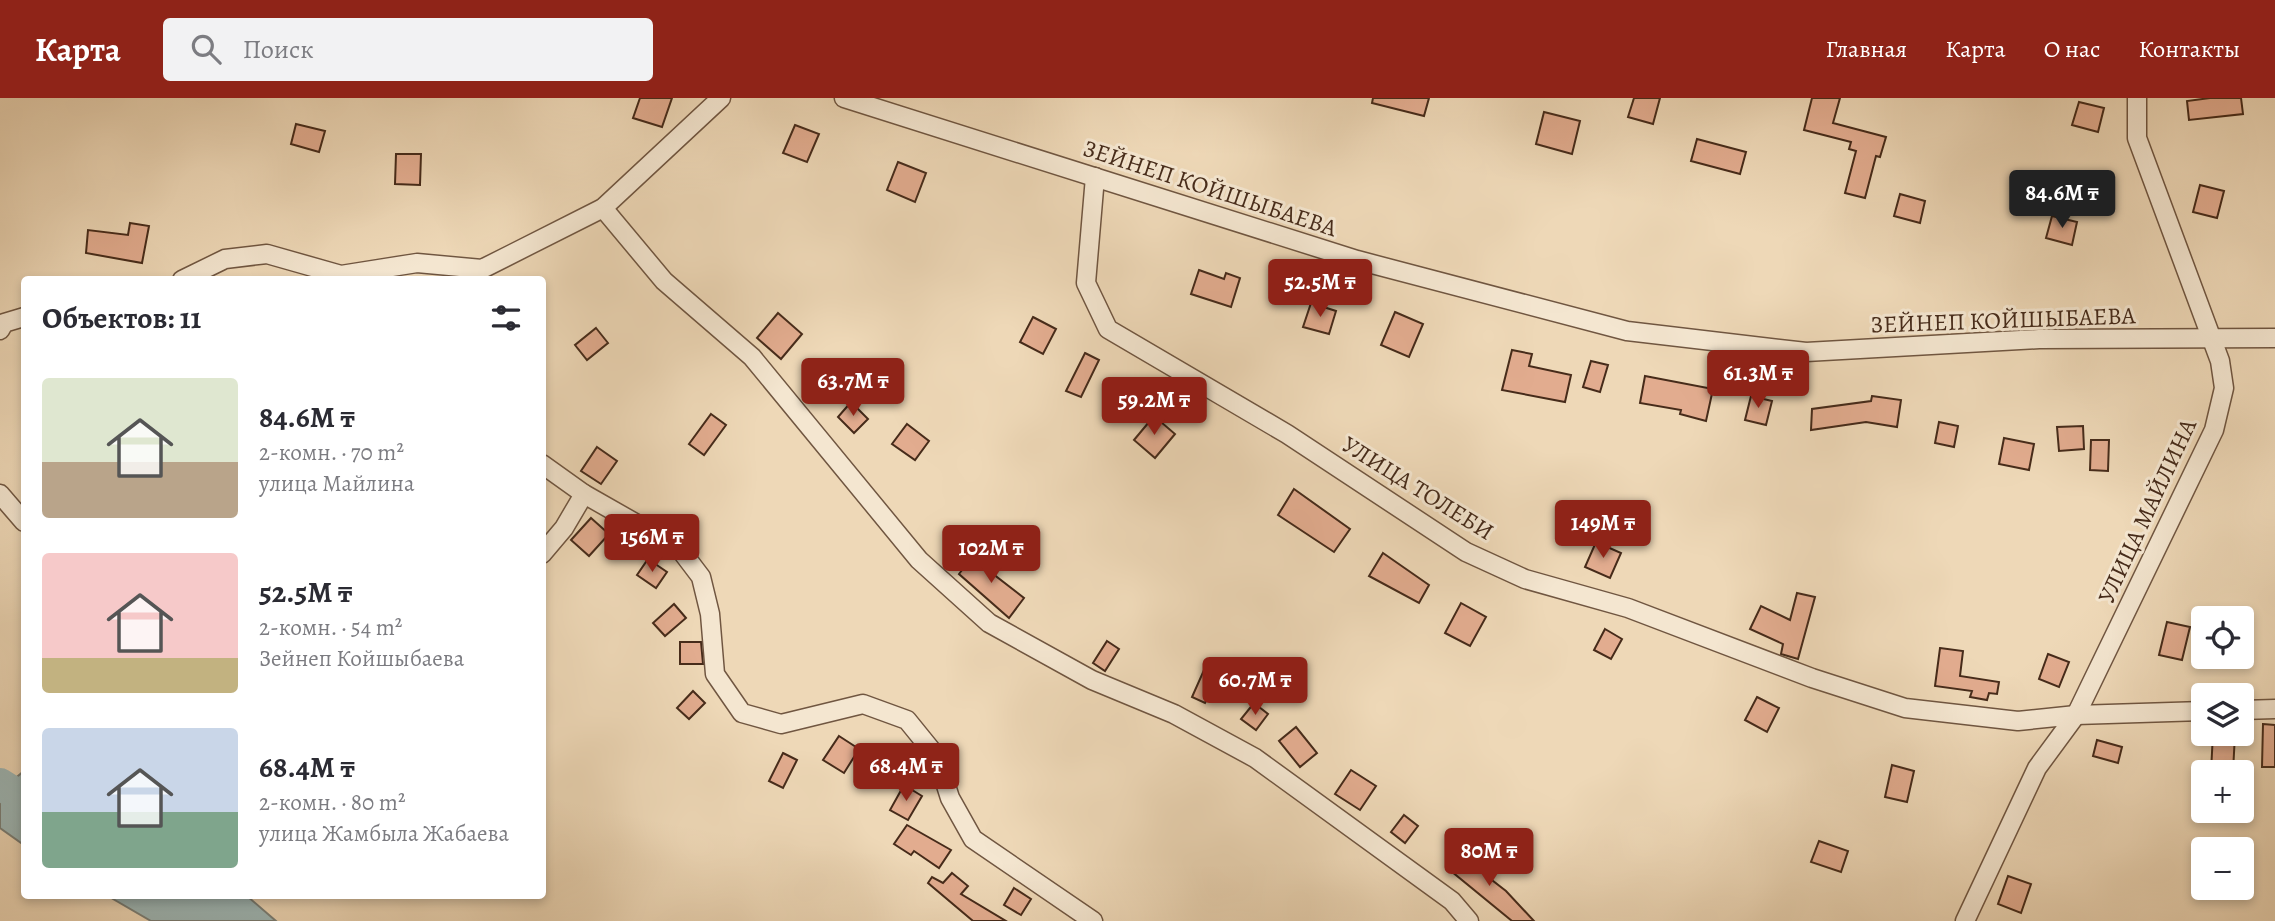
<!DOCTYPE html>
<html lang="ru">
<meta charset="utf-8">
<style>
:root{--surface:#fff;--page:#f2f2f3;--text:#2b2b33;--muted:#7c7c81;--accent:#8f2418}
body{margin:0;font-family:Alegreya,serif;background:var(--page);color:var(--text);height:100vh;display:flex;flex-direction:column;font-size:26px;white-space:nowrap}
*{box-sizing:border-box;margin:0}
p{font-size:23px;color:var(--muted)}
.icon{flex:none;width:38px;height:38px;fill:none;stroke:currentColor;stroke-width:2;stroke-linecap:round;stroke-linejoin:round}
.map{position:relative;flex:1;overflow:hidden}
.details{position:absolute;left:21px;top:178px;width:525px;height:623px;display:flex;flex-direction:column;background:var(--surface);border-radius:7px;box-shadow:0 4px 10px #0003}
.details>*{flex:none}
.tools{position:absolute;left:2191px;top:508px;display:grid;gap:14px}
.tools a{display:grid;place-items:center;width:63px;height:63px;border-radius:7px;background:var(--surface);box-shadow:0 4px 10px #0003;font-size:35px}
.price{position:absolute;translate:-50% -60px;padding:0 16px;border-radius:7px;background:var(--accent);color:#fff;font-size:23px;line-height:46px;filter:drop-shadow(0 2px 4px #0008)}
.price::after{content:'';position:absolute;left:50%;top:42px;width:21px;height:16px;margin-left:-10px;background:inherit;clip-path:polygon(0 0,100% 0,50% 100%)}
.price.on{background:#222;color:#fff}
ul{padding:0;list-style:none}
li{display:flex;align-items:center;gap:21px;height:175px;padding:0 21px}
li span{display:grid;place-items:center;flex:none;width:196px;height:140px;border-radius:7px;color:#555}
li>.icon{margin-inline-start:auto}
span .icon{width:84px;height:84px;fill:#fffc;stroke-width:1}
li b{font-size:30px}
h2{display:flex;justify-content:space-between;align-items:center;height:84px;padding:0 21px;font-size:30px}
header{display:flex;align-items:center;gap:42px;box-sizing:border-box;height:98px;padding:0 35px;background:var(--accent);color:#fff}
header strong{font-size:33px}
nav{display:flex;gap:38px;margin-inline-start:auto;font-size:24px}
.search{width:490px;height:63px;background:var(--page);display:flex;align-items:center;gap:18px;box-sizing:border-box;padding:0 24px;border-radius:7px;color:var(--muted);font-size:26px}
.map>svg:first-child{display:block}
</style>
<header>
<strong>Карта</strong>
<div class="search"><svg class="icon" aria-label="search" viewBox="0 0 24 24"><circle cx="10" cy="10" r="6"/><path d="M15 15l6 6"/></svg>Поиск</div>
<nav><a>Главная</a><a>Карта</a><a>О нас</a><a>Контакты</a></nav>
</header>
<div class="map">
<svg width="2275" height="823" viewBox="0 0 2275 823">
<rect width="100%" height="100%" fill="#eed8b7"/>
<filter id="stains"><feTurbulence type="fractalNoise" baseFrequency=".00286" numOctaves="4"/><feColorMatrix values="0 0 0 0 .2 0 0 0 0 .09 0 0 0 0 .02 0 0 0 .5 -.17"/></filter>
<radialGradient id="worn" r=".72"><stop offset=".6" stop-color="#630" stop-opacity="0"/><stop offset="1" stop-color="#630" stop-opacity=".3"/></radialGradient>
<g fill="#9db8b8" stroke="#7a8079" stroke-width="2">
<polygon points="24,673 24,747 0,730 0,693"/>
<polygon points="108,798 247,798 276,823 151,823"/>
</g>
<g fill="none" stroke-linecap="round" stroke-linejoin="round">
<polyline stroke="#9db8b8" stroke-width="32" points="0,686 24,701"/>
</g>
<g fill="#e2ac8f" stroke="#462b1a" stroke-width="2">
<polygon points="640,0 672,0 662,29 633,20"/>
<polygon points="1373,0 1429,0 1424,18 1372,5"/>
<polygon points="1634,0 1660,0 1653,26 1628,19"/>
<polygon points="1812,0 1840,0 1833,25 1886,39 1880,59 1876,58 1865,100 1845,95 1856,53 1849,51 1851,44 1804,32"/>
<polygon points="2210,0 2241,0 2243,16 2189,22 2187,3"/>
<polygon points="2079,4 2104,10 2098,34 2072,27"/>
<polygon points="1544,14 1580,23 1572,56 1536,46"/>
<polygon points="296,26 325,33 319,54 291,46"/>
<polygon points="795,27 819,36 807,64 783,55"/>
<polygon points="1697,41 1746,54 1740,76 1691,63"/>
<polygon points="396,56 421,56 420,87 395,86"/>
<polygon points="898,64 926,75 915,104 887,92"/>
<polygon points="2200,87 2224,93 2217,120 2193,114"/>
<polygon points="1900,96 1925,103 1920,125 1894,118"/>
<polygon points="2052,118 2077,124 2072,147 2046,140"/>
<polygon points="130,125 149,128 142,165 86,155 88,132 128,137"/>
<polygon points="1199,172 1224,181 1226,175 1240,180 1231,209 1191,196"/>
<polygon points="1311,205 1336,213 1329,236 1303,229"/>
<polygon points="1395,214 1423,226 1409,259 1381,247"/>
<polygon points="778,215 802,236 781,261 757,240"/>
<polygon points="1033,219 1056,231 1043,256 1020,244"/>
<polygon points="596,230 608,245 587,262 575,247"/>
<polygon points="1512,252 1532,256 1529,268 1571,277 1565,304 1502,292"/>
<polygon points="1085,255 1099,262 1081,299 1066,293"/>
<polygon points="1591,263 1608,267 1600,294 1583,289"/>
<polygon points="1645,278 1713,291 1706,323 1680,316 1681,312 1640,305"/>
<polygon points="1751,298 1772,303 1766,327 1745,322"/>
<polygon points="1872,298 1901,302 1897,329 1866,324 1811,332 1812,311 1871,303"/>
<polygon points="851,304 868,321 854,335 838,319"/>
<polygon points="711,316 726,327 704,357 689,346"/>
<polygon points="1154,318 1175,336 1155,360 1134,342"/>
<polygon points="1939,324 1958,328 1954,349 1935,345"/>
<polygon points="907,326 929,343 915,362 892,346"/>
<polygon points="2083,328 2084,351 2059,353 2057,329"/>
<polygon points="2004,340 2034,346 2029,372 1999,366"/>
<polygon points="2091,342 2109,342 2108,373 2090,372"/>
<polygon points="597,349 617,363 601,386 581,373"/>
<polygon points="1294,391 1350,431 1334,454 1278,417"/>
<polygon points="591,420 609,436 589,458 571,442"/>
<polygon points="1596,444 1621,455 1610,480 1585,469"/>
<polygon points="977,453 993,466 988,472 1024,500 1009,520 959,476"/>
<polygon points="1383,455 1429,487 1419,505 1369,478"/>
<polygon points="648,461 667,474 656,490 637,477"/>
<polygon points="1797,495 1815,499 1798,561 1781,556 1783,546 1750,531 1761,508 1790,522"/>
<polygon points="1461,505 1486,519 1470,548 1445,535"/>
<polygon points="674,506 686,520 665,538 653,525"/>
<polygon points="2167,524 2190,529 2182,562 2159,557"/>
<polygon points="1605,531 1622,541 1611,561 1594,552"/>
<polygon points="1107,543 1119,551 1105,573 1093,565"/>
<polygon points="680,544 701,544 703,566 680,566"/>
<polygon points="1940,550 1963,553 1960,578 1999,584 1997,596 1989,595 1987,602 1970,599 1972,593 1935,588"/>
<polygon points="2048,556 2069,564 2059,589 2039,581"/>
<polygon points="1204,572 1218,578 1205,605 1192,599"/>
<polygon points="693,593 705,605 689,621 677,610"/>
<polygon points="1757,599 1779,610 1767,634 1745,622"/>
<polygon points="1254,605 1268,616 1256,632 1241,621"/>
<polygon points="2263,626 2275,627 2275,669 2262,669"/>
<polygon points="1296,629 1317,655 1300,669 1279,643"/>
<polygon points="2213,635 2235,636 2233,674 2211,674"/>
<polygon points="839,638 859,651 844,675 823,662"/>
<polygon points="2097,642 2122,649 2118,665 2093,658"/>
<polygon points="783,655 797,662 783,690 769,683"/>
<polygon points="1892,667 1914,673 1907,704 1885,699"/>
<polygon points="1351,672 1376,688 1360,712 1335,696"/>
<polygon points="904,687 922,698 908,722 890,712"/>
<polygon points="1404,717 1418,728 1405,745 1391,734"/>
<polygon points="907,727 951,752 939,770 914,753 911,757 894,746"/>
<polygon points="1819,743 1848,753 1841,774 1811,764"/>
<polygon points="1466,753 1484,766 1479,772 1506,793 1534,823 1512,823 1451,773"/>
<polygon points="952,775 968,788 961,796 1006,823 973,823 928,785 932,779 943,785"/>
<polygon points="2008,778 2031,786 2021,815 1998,806"/>
<polygon points="1014,790 1031,801 1021,817 1004,807"/>
</g>
<g fill="none" stroke-linecap="round" stroke-linejoin="round">
<g stroke="#705641" stroke-width="21">
<g id="minor">
<polyline points="844,0 1357,162 1627,233 1806,254 2039,241 2275,240"/>
<polyline points="1095,79 1086,185 1108,231 1287,336 1466,454 1525,481 1628,510 1812,580 1905,610 2018,623 2076,617 2203,613"/>
<polyline points="603,110 664,183 752,259 919,462 989,525 1092,582 1174,616 1255,660 1452,803 1469,823"/>
<polyline points="182,182 225,161 267,156 341,177 417,165 482,171 603,110 721,0"/>
<polyline points="0,232 4,225 24,219"/>
<polyline points="542,366 584,396 679,450 701,479 710,516 715,576 742,615 781,626 863,606 907,622 937,659 950,700 973,741 1093,823"/>
<polyline points="0,396 24,424"/>
<polyline points="542,456 564,430 584,396"/>
<polyline points="2242,612 2275,611"/>
<polyline points="1965,823 2037,670 2076,617 2214,332 2224,290 2220,263 2137,40 2137,0"/>
</g>
</g>
<use href="#minor" stroke="#f4e6d0" stroke-width="18"/>
</g>
<g text-anchor="middle" dominant-baseline="central" stroke-width="6" stroke-linejoin="round" paint-order="stroke">
<g font-size="24" fill="#462b1a" stroke="#f4e6d0">
<text transform="translate(1210 90) rotate(18)">ЗЕЙНЕП КОЙШЫБАЕВА</text>
<text transform="translate(2003 222) rotate(-2)">ЗЕЙНЕП КОЙШЫБАЕВА</text>
<text transform="translate(1418 390) rotate(32)">УЛИЦА ТОЛЕБИ</text>
<text transform="translate(2147 413) rotate(-65)">УЛИЦА МАЙЛИНА</text>
</g>
</g>
<rect width="100%" height="100%" filter="url(#stains)"/>
<rect width="100%" height="100%" fill="url(#worn)"/>
</svg>
<div class="tools">
<a><svg class="icon" aria-label="locate" viewBox="0 0 24 24"><circle cx="12" cy="12" r="6"/><path d="M12 2v4M12 18v4M2 12h4M18 12h4"/></svg></a>
<a><svg class="icon" aria-label="layers" viewBox="0 0 24 24"><path d="M12 4l9 5-9 5-9-5zM3 14l9 5 9-5"/></svg></a>
<a>+</a>
<a>−</a>
</div>
<b class="price on" style="left:2062px;top:132px">84.6M ₸</b>
<b class="price" style="left:1320px;top:221px">52.5M ₸</b>
<b class="price" style="left:1758px;top:312px">61.3M ₸</b>
<b class="price" style="left:853px;top:320px">63.7M ₸</b>
<b class="price" style="left:1154px;top:339px">59.2M ₸</b>
<b class="price" style="left:1603px;top:462px">149M ₸</b>
<b class="price" style="left:652px;top:476px">156M ₸</b>
<b class="price" style="left:991px;top:487px">102M ₸</b>
<b class="price" style="left:1255px;top:619px">60.7M ₸</b>
<b class="price" style="left:906px;top:705px">68.4M ₸</b>
<b class="price" style="left:1489px;top:790px">80M ₸</b>
<section class="details">
<h2>Объектов: 11<svg class="icon" aria-label="filters" viewBox="0 0 24 24"><path d="M4 7h16M4 17h16"/><circle cx="9" cy="7" r="2"/><circle cx="15" cy="17" r="2"/></svg></h2>
<ul>
<li><span style="background:linear-gradient(#dfe7d0 60%,#b9a48a 0)"><svg class="icon" aria-label="home" viewBox="0 0 24 24"><path d="M3 11l9-7 9 7M6 9v11h12V9"/></svg></span><div><b>84.6M ₸</b><p>2-комн. · 70 m²</p><p>улица Майлина</p></div></li>
<li><span style="background:linear-gradient(#f6c9c9 75%,#c2b280 0)"><svg class="icon" aria-label="home" viewBox="0 0 24 24"><path d="M3 11l9-7 9 7M6 9v11h12V9"/></svg></span><div><b>52.5M ₸</b><p>2-комн. · 54 m²</p><p>Зейнеп Койшыбаева</p></div></li>
<li><span style="background:linear-gradient(#c9d6e8 60%,#7fa58c 0)"><svg class="icon" aria-label="home" viewBox="0 0 24 24"><path d="M3 11l9-7 9 7M6 9v11h12V9"/></svg></span><div><b>68.4M ₸</b><p>2-комн. · 80 m²</p><p>улица Жамбыла Жабаева</p></div></li>
</ul>
</section>
</div>
